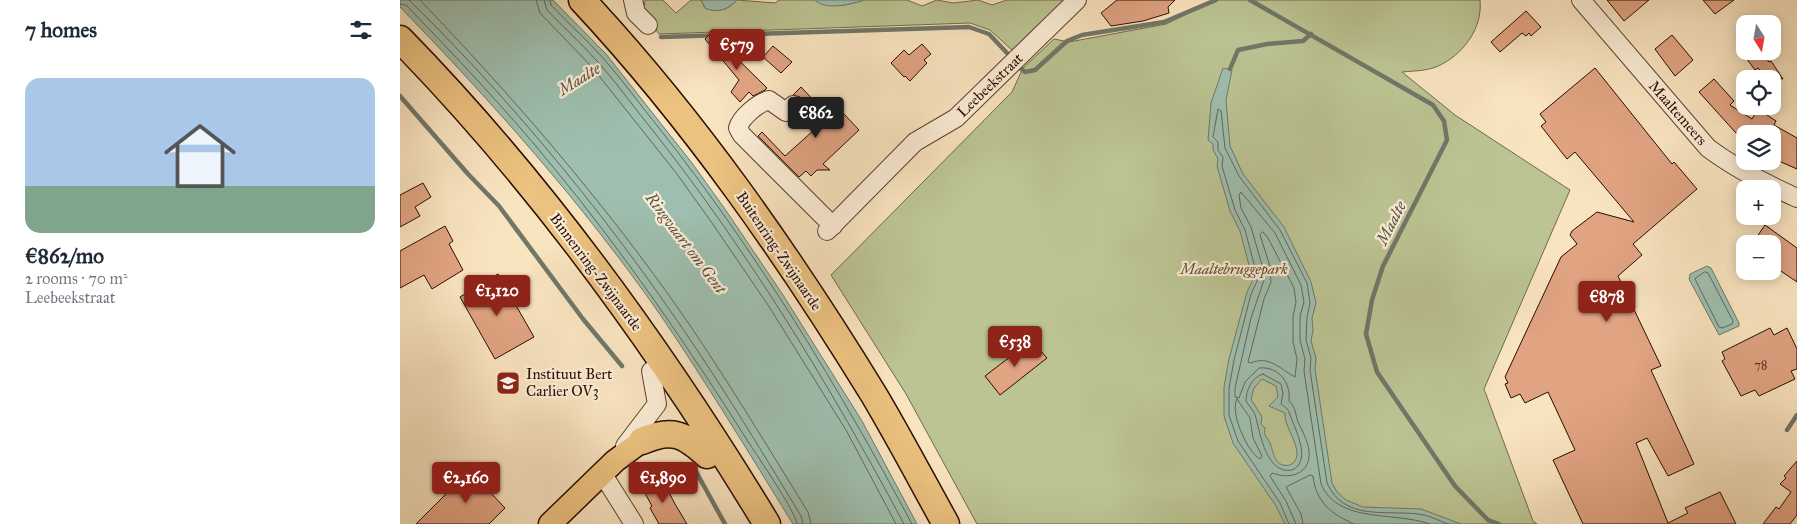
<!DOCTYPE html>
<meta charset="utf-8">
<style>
:root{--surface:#fff;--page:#f6f6f7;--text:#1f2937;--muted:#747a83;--line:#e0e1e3;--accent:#8f2418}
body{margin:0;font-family:"IM FELL Great Primer",serif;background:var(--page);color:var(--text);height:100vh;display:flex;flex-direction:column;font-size:19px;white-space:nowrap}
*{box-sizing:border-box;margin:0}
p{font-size:16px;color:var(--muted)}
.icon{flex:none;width:28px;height:28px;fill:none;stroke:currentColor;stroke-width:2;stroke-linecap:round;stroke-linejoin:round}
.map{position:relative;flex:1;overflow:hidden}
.side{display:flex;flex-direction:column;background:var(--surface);width:400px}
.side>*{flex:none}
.needle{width:32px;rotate:169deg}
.controls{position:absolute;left:1336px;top:15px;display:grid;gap:10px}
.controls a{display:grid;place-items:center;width:45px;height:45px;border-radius:10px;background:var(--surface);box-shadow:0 2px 12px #0003;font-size:25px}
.price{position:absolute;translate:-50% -42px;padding:0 11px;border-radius:5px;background:var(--accent);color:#fff;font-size:16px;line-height:32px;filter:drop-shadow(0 1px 2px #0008)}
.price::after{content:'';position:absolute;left:50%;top:30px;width:15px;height:11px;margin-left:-8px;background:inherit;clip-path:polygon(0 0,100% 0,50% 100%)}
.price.current{background:#222;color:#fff}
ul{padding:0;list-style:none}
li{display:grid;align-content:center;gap:10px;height:265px;padding:0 25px}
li+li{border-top:1px solid var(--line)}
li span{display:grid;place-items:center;height:155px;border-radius:15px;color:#555}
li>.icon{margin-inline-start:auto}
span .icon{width:90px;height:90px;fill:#fffc;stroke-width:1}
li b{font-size:21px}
h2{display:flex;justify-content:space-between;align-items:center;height:60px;padding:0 25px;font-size:21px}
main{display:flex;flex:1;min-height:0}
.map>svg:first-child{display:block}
</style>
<main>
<section class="side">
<h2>7 homes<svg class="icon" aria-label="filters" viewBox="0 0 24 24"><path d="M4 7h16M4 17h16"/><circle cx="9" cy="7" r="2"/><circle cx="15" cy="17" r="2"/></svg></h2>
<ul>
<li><span style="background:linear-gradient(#a9c7e8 70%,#7fa58c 0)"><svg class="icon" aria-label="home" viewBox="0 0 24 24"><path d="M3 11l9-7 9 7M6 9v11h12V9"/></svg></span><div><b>€862/mo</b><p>2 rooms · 70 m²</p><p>Leebeekstraat</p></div></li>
</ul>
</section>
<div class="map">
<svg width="1397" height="524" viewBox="0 0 1397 524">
<rect width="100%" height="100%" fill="#f9e4c0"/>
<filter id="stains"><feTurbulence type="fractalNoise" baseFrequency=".004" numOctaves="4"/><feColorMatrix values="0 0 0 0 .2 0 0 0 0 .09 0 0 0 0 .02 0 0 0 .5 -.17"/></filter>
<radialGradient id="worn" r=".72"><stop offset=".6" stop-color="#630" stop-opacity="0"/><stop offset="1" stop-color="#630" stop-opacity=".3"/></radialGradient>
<g fill="#bcc493" stroke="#73684a">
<path d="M245 0H263L276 13 291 0H301L305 8C321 11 325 12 337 0L375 3 379 0H415L423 4 445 5 465 0H507L522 6 537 0 553 3 578 0 592 5 607 0H667L613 51 590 30 570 23 259 34 243 13Z"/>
<path d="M816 0H1080C1083 29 1062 56 1036 67 1025 71 1013 71 1002 72L1055 115 1170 190 1084 389 1133 521 1137 524H577L506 394 431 275 612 92 623 68 654 39 669 42 766 24Z"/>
</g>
<g fill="#9ebfaf" stroke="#707769" fill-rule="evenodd">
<path d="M0 0H153L206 54 292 163 327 212 383 295 462 421 517 524H393C349 453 306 382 259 313 182 203 93 103 0 7Z"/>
<path d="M301 0H337C328 9 318 14 305 8Z"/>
<path d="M415 0H465C452 4 425 11 415 0Z"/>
<path d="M823 68 832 70 826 100 830 146 843 174 884 227 911 282 916 303 912 318 913 330 911 341 916 358 915 369 932 483 937 492 946 500 963 507 1021 509 1061 524H885L876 506 833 443 824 416V387L829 359 847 292 853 280 840 231 830 211 817 166 818 159 813 150V144L808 140 811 103ZM862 379 876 386 878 397 869 406 885 413C883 428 909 455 890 465 875 468 874 454 870 443 867 437 863 435 865 428L861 424 862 417 851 399 854 388Z"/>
<polygon points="1307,266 1311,268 1339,323 1339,326 1319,335 1289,279 1290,274"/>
</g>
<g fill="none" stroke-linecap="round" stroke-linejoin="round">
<g stroke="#646658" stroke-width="1">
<path d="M9 0C104 93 191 197 267 306 315 374 358 445 401 516L403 524"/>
<path d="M20 0C111 95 197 194 273 301 321 369 364 441 408 512L411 524"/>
<polyline points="136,0 140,13 192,67 277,174 312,223 368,305 446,430 496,524"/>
<path d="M144 0 147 10C163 27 181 43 197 61 217 83 235 109 254 132 350 254 431 387 504 524"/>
<path d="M150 0 151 5C168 23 186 39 202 57 222 79 240 105 259 128 356 251 438 386 512 524"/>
<path d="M0 4 6 5C55 56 104 107 149 162 223 251 287 345 349 443 358 457 396 512 397 524"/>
<path d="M863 232 868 238 894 288 896 302 893 317V342L897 359 895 377C880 369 869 355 851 363L848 362 864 299 871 282 869 263 860 235Z"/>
<polygon points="1305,272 1308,273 1333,321 1332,324 1322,328 1319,327 1295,279"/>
<path d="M863 374 881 384 883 393 881 404C883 406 888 408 889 412 894 427 913 461 892 470 867 475 860 434 856 418 855 412 849 406 846 401 846 390 852 377 863 374Z"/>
<path d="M837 399 850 418 853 438 862 456 860 459C848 453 829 412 837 399Z"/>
<path d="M889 524 880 503 838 441 829 415V388L834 360 851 294 858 279 845 230 835 210 822 166 823 157 818 150V142L813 137 818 109 821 111 825 148 839 176 880 230 907 283 910 303 907 317 906 340 911 358 910 370 927 483C944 521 984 510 1018 514 1028 515 1038 520 1048 524"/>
<path d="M896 524 886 501 870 476 872 473C890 480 911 474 909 451 908 441 902 430 898 422 895 413 896 408 889 401 891 383 879 366 859 368L845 382 839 398 835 397V388L851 318 864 280 862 265 851 227 841 208 839 195 841 192 875 233 901 285 904 302 900 316V340L905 359 904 371 921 484C938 524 993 511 1030 524"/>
<path d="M903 524 901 514 886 487 910 475 913 476C916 502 931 514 954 524"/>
</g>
<g stroke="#707769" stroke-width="4.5">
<polyline points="850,0 1033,105 1044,121 1047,140 983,266 972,300 966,334 977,372 1055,486 1088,520 1099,524"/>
<polyline points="261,37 569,27 589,34 607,53"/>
<polyline points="619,67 625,72 635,70 667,41 682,35 764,22 816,0"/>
<polyline points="830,69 838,50 867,44 903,41 911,34"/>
<polyline points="0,96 68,174 99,206 183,319 222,366"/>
<polyline points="1387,430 1397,415"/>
<polyline points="294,468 325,524"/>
</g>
</g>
<g fill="#e1a483" stroke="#2a0c00">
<polygon points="717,0 775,0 768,7 769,13 743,21 711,26 701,13"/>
<polygon points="1207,0 1249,0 1224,21"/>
<polygon points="1303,0 1334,0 1315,14"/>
<polygon points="1126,11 1141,27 1131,36 1129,33 1126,36 1122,33 1100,52 1091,42"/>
<polygon points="311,33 367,88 365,90 353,96 349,92 340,102 331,92 339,80 305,39"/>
<polygon points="1272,35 1293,60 1275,76 1255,49"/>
<polygon points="522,44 531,54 524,60 527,63 510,81 505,76 504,77 491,63 504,50 509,55"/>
<polygon points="373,46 392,62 381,73 363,57"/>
<polygon points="1341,51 1361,51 1369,62 1371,61 1383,79 1364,76 1358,68 1355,70"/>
<polygon points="1195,68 1272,164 1274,162 1297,189 1233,244 1242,255 1218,276 1261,366 1251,370 1294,464 1268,476 1247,438 1236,443 1268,523 1288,513 1285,508 1320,492 1336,524 1183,524 1153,460 1175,450 1148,392 1125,403 1120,394 1111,398 1105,384 1108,383 1105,377 1161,257 1177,244 1170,235 1172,231 1197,212 1234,222 1175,152 1167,159 1141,126 1146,122 1140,114"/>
<polygon points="1314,79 1334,101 1330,105 1352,119 1358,109 1376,121 1374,125 1397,138 1397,169 1372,158 1372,134 1345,134 1345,143 1299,92"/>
<polygon points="401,87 433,121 444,114 459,130 423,164 430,170 417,170 411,176 406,171 399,177 358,136 362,132 385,156 414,130 399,114 403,108 403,102 400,97 393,95"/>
<polygon points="23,183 31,197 15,207 20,216 0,227 0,195"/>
<polygon points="1365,225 1397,248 1397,282 1372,265 1372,244 1352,244"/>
<polygon points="45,226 53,241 49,244 63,270 32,289 24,275 0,288 0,251"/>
<polygon points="98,274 134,337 95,359 60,297"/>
<polygon points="1370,328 1374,335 1387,328 1397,349 1397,369 1391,371 1395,379 1359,396 1355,390 1341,396 1322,361 1325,359 1322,352"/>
<polygon points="628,343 635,352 639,349 647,358 600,395 585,376"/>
<polygon points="1397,461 1397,515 1390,524 1363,524 1376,507 1379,509 1391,492 1380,484 1386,478 1384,476"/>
<polygon points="69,471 82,484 90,477 97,485 90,492 105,508 89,524 16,524"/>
<polygon points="261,477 275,504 287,524 259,524 250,508 252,506 242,488"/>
</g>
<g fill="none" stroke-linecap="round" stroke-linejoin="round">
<g stroke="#5e4230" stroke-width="20">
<g id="minor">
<polyline points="233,0 236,13 248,25"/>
<path d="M1181 0 1308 148C1336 169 1366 184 1397 198"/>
<path d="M393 105 386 112 369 100C358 103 341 117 338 128L342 135 433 226"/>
<polyline points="427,231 515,142 556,118 677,0"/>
<polyline points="225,446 257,404 251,371"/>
<polyline points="202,473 234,524"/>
</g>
</g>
<g stroke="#2a0c00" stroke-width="25">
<polyline id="major" points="150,524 215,461 242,441"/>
</g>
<g stroke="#2a0c00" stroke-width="29">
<g id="highway">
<path d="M182 0C294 120 388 255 474 395 499 437 522 481 546 524"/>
<path d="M0 39C142 184 262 351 367 524"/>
<path d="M242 441C272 428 284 434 307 455"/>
</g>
</g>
<use href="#minor" stroke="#fbedd6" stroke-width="18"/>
<use href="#major" stroke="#ecc280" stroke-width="22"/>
<use href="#highway" stroke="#ecc280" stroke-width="26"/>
</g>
<defs>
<g id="school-square" transform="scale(1.25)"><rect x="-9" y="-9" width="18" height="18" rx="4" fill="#8f2418" stroke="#fbedd6"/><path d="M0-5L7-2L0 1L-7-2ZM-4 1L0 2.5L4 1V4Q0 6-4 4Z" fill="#fff"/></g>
</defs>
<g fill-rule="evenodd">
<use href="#school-square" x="108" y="383"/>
</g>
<g text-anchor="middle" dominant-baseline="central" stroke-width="4.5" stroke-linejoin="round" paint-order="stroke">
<g font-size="12" fill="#583221">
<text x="1361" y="365">78</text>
</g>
<g font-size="15" fill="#2a0c00" stroke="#fbedd6">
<text transform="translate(590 85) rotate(-44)">Leebeekstraat</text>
<text transform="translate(1278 113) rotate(49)">Maaltemeers</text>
<text transform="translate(379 251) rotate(56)">Buitenring-Zwijnaarde</text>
<text transform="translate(196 272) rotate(53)">Binnenring-Zwijnaarde</text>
</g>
<g font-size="15" font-style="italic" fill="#5d4c33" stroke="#fbedd6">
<text x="834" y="269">Maaltebruggepark</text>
</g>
<g font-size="15" fill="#2a0c00" stroke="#fbedd6" text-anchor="start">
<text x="126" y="374">Instituut Bert<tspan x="126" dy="17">Carlier OV3</tspan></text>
</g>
<g font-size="16" font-style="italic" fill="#585446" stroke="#fbedd6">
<text transform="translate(179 79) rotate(-32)">Maalte</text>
<text transform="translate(991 223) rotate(-63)">Maalte</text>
<text transform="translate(286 243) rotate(53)">Ringvaart om Gent</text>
</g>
</g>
<rect width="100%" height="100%" filter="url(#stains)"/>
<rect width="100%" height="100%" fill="url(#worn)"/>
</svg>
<div class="controls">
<a><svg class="needle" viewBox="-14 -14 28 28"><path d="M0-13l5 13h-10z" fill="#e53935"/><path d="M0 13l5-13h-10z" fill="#747a83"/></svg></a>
<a><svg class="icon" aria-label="locate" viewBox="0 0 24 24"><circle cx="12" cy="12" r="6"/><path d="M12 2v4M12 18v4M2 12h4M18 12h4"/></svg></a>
<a><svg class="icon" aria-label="layers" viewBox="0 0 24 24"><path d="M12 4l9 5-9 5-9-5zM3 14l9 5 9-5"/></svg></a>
<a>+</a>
<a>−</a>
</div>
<b class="price" style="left:337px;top:71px">€579</b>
<b class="price current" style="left:416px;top:139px">€862</b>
<b class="price" style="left:97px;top:317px">€1,120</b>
<b class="price" style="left:1207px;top:323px">€878</b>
<b class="price" style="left:615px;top:368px">€538</b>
<b class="price" style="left:66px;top:504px">€2,160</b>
<b class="price" style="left:263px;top:504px">€1,890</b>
</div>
</main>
